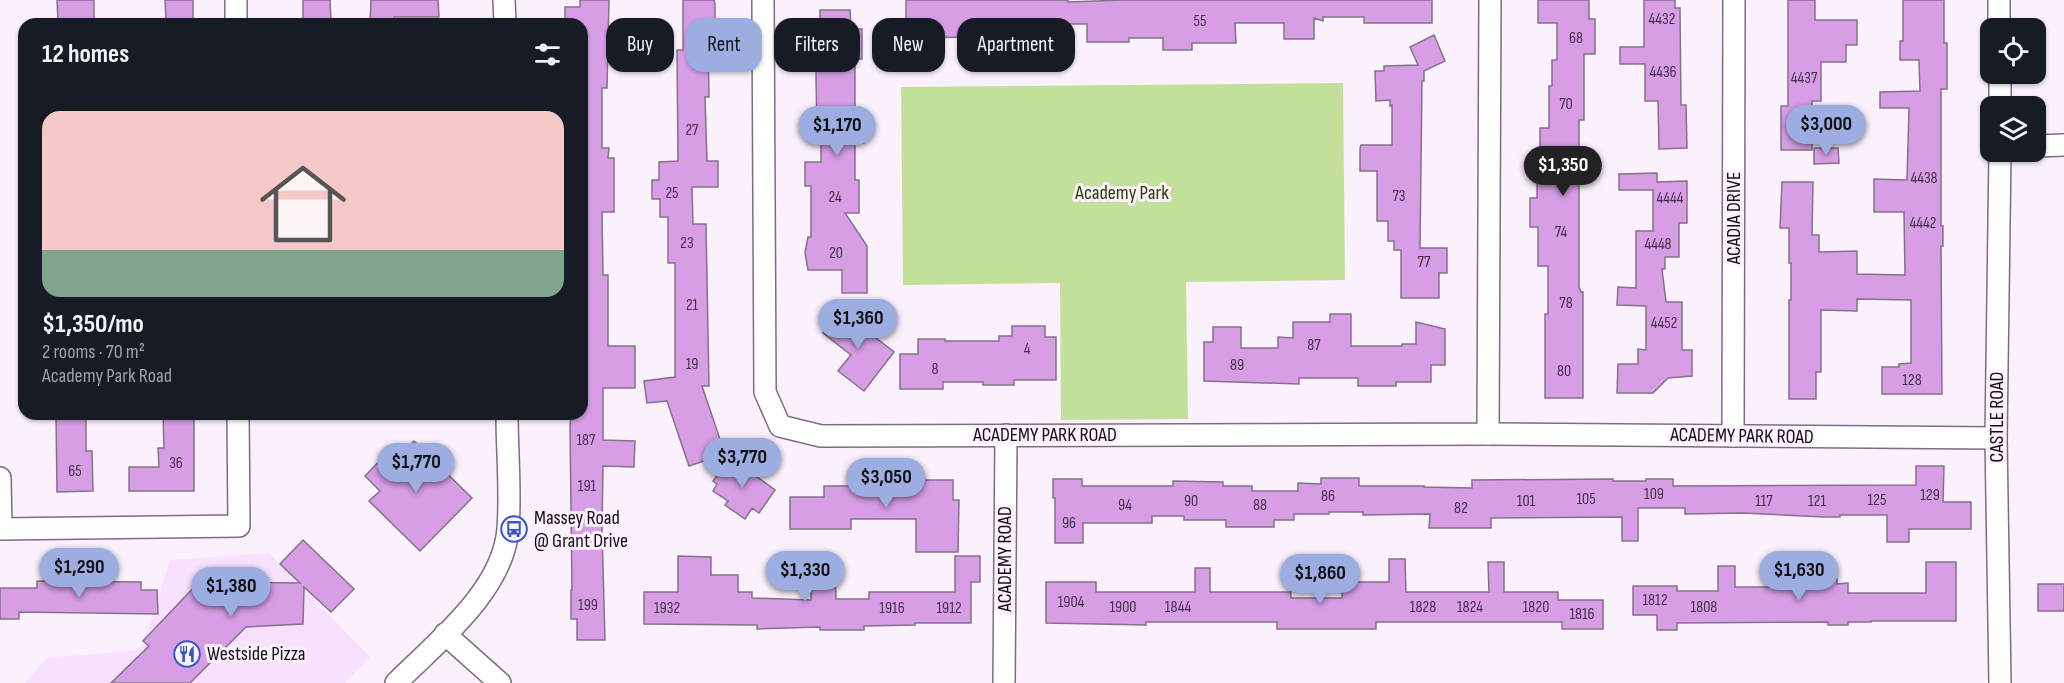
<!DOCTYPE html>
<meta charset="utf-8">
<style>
:root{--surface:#171b24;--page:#242831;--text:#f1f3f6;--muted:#9ea1a6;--line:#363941;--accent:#9cade2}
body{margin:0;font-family:"Sofia Sans Condensed",sans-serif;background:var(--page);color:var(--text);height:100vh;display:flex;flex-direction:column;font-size:22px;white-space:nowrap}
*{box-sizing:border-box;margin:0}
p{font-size:20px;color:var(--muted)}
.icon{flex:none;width:33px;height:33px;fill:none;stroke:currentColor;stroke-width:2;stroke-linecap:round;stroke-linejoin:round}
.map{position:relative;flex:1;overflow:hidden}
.side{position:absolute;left:18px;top:18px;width:570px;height:402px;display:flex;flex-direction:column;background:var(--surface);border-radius:18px;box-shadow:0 2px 4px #0004}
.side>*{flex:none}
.hud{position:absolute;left:606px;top:18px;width:570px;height:54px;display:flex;gap:12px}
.buttons{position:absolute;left:1980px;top:18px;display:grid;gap:12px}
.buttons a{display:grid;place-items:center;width:66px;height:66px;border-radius:12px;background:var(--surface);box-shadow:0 2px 4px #0004;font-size:30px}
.price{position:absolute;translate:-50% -51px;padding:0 14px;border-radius:21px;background:var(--accent);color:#111;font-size:20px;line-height:39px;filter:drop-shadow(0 2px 3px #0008)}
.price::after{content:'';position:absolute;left:50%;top:36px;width:18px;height:14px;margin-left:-9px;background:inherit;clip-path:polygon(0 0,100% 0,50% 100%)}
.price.current{background:#222;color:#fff}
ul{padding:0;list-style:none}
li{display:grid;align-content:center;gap:12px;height:318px;padding:0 24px}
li+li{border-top:2px solid var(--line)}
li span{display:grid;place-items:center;height:186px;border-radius:18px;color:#555}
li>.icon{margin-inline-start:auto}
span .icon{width:108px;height:108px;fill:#fffc;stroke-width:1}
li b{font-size:26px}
h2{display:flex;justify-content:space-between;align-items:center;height:72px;padding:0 24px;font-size:26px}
.pill{padding:0 21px;border-radius:18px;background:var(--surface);box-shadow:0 2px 4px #0004;font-size:21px;line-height:54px}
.pill.current{background:var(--accent);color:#111}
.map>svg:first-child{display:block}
</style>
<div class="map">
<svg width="2064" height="683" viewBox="0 0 2064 683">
<rect width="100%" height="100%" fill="#faf1fd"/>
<polygon fill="#f8e1fe" points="269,553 370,657 345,683 25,683 47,658 141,650 170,560"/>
<polygon fill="#c3e09a" points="1343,83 1345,280 1186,282 1188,419 1061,420 1060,283 903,285 901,87"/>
<g fill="#d79ee6" stroke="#85718b" stroke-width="1.5">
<polygon points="57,0 94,0 94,21 58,21"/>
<polygon points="165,0 193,0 193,20 166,20"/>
<polygon points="303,0 330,0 331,20 303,21"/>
<polygon points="371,0 438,0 439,17 394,17 394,24 370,24"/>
<polygon points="580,0 609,0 607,88 602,88 602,148 609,148 608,158 614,158 614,212 602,212 603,275 608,275 608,346 635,346 635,388 603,388 603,440 635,441 634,467 603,466 602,530 605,640 577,640 577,619 571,619 571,590 572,590 570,426 571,414 582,414 582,24 565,24 565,7 580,7"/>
<polygon points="683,0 714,0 715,4 715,27 712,27 712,36 708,36 709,97 705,97 707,161 718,161 718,187 692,187 693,224 706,224 709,386 702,386 725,454 689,466 667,401 647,403 644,381 675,377 675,263 668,263 668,217 660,217 660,199 652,199 652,180 659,180 659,162 678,161 677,50 683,50"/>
<polygon points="906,0 1068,0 1068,2 1124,0 1432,0 1432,23 1364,23 1364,17 1323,17 1323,21 1314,18 1314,39 1284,39 1284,23 1235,23 1236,43 1192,43 1192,50 1163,50 1163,38 1129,38 1129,42 1087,42 1087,24 1046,24 1046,28 976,28 976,37 906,38"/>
<polygon points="1538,0 1589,0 1589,19 1595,19 1595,54 1584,54 1584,120 1579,120 1579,287 1581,292 1583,292 1583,398 1545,398 1545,314 1548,314 1548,266 1538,266 1538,227 1530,227 1530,198 1537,198 1537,172 1540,172 1540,128 1549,128 1549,86 1552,86 1552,60 1557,60 1557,23 1538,23"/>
<polygon points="1644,0 1675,0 1675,8 1680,8 1681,105 1686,105 1687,148 1659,149 1658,101 1645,101 1645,64 1620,64 1620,47 1644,47"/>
<polygon points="1788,0 1815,0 1815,20 1857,20 1857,45 1846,45 1846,62 1821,62 1821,101 1812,101 1812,150 1781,150 1781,106 1788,106"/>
<polygon points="1903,0 1944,0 1944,43 1947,43 1947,89 1941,89 1941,226 1943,226 1943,246 1941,246 1942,394 1882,394 1882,367 1899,367 1899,364 1911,363 1911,300 1857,299 1857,311 1821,310 1821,372 1816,372 1816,399 1789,399 1789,300 1791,300 1791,263 1789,263 1789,228 1780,228 1782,182 1813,182 1812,235 1819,235 1819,252 1857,251 1857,274 1905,275 1904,212 1874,212 1874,179 1907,180 1909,108 1880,108 1880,92 1920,91 1919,60 1900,60 1900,41 1903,41"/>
<polygon points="820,10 850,10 851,29 862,29 862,59 855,59 855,126 864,126 864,143 855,143 855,180 859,180 859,213 845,213 867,246 867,293 842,293 842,270 808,270 805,253 808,237 811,237 811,186 805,186 805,162 821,162 821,128 817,128 816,79 816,54 820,54"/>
<polygon points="1434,35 1445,61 1424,71 1424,81 1422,81 1420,248 1447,248 1447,273 1439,273 1439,298 1401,298 1401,250 1394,250 1394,241 1388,241 1388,221 1377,221 1377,171 1360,171 1360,148 1361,145 1392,145 1392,105 1390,106 1390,100 1376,101 1375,71 1384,71 1384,66 1418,65 1410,47"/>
<polygon points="1814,148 1838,148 1839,163 1814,164"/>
<polygon points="1657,173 1657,182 1687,181 1687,223 1679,223 1679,257 1665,257 1665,269 1662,269 1666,302 1682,302 1682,350 1692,350 1692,376 1668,378 1653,393 1617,393 1618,364 1638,364 1638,349 1646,350 1646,306 1617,305 1618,287 1636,288 1636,231 1653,231 1653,190 1619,190 1619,174"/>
<polygon points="840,310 894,352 864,391 838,371 851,355 823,333"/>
<polygon points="1330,314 1351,314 1351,346 1402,346 1402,344 1416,344 1416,322 1445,329 1445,365 1431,365 1431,382 1396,382 1396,386 1358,386 1358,378 1299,378 1299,384 1204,381 1204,342 1213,342 1213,327 1241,327 1241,348 1278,348 1278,337 1293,338 1293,322 1330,322"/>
<polygon points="1012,326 1045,326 1045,337 1056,337 1056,380 1014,380 1014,385 983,385 983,382 943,382 943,389 900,389 900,354 918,354 918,339 945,339 945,341 999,341 999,336 1012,336"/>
<polygon points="56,414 86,414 86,451 92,451 93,491 57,492"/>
<polygon points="163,414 194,414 194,491 129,491 129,467 159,467 158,448 164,448"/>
<polygon points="414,441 472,498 420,551 369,501 380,491 365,476 388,452 395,460"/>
<polygon points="730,457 775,490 759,513 752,508 745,519 725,505 728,501 713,491 717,484 713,481"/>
<polygon points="1916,466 1944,466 1943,502 1971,502 1971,529 1909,529 1909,542 1887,542 1887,515 1840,515 1840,517 1824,517 1743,513 1685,514 1685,508 1638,508 1638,541 1622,541 1622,517 1491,518 1491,528 1429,528 1430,514 1363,515 1363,512 1329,512 1329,514 1294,514 1294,520 1274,520 1274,527 1226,527 1226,520 1184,520 1184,516 1152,516 1152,523 1083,523 1083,543 1055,543 1055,498 1053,498 1053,479 1082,479 1082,486 1173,486 1173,481 1223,482 1223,486 1252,486 1252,491 1298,491 1298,483 1321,484 1321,478 1359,478 1359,486 1424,486 1424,487 1472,488 1472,480 1613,479 1613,481 1646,481 1646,479 1673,479 1673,486 1916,485"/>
<polygon points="859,480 953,480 953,500 959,500 958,552 916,552 916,519 851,519 851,529 790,529 790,497 824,497 824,486 859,486"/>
<polygon points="303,540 354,589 331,612 304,587 303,624 246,627 190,683 111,683 149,646 143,641 199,582 300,583 280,564"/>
<polygon points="678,556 711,557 711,575 738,575 738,592 752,592 752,598 811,600 811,564 835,564 836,599 869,599 869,592 955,592 955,556 980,556 980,582 971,582 971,623 915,623 915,625 864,626 864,630 820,630 820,627 757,629 757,625 644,624 644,592 678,592"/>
<polygon points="1389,559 1405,559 1406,592 1489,592 1488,562 1504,562 1504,592 1558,592 1558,600 1603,600 1603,629 1562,629 1562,622 1376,622 1376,629 1277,629 1277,622 1146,622 1146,625 1046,623 1046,582 1096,582 1096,592 1195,592 1195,568 1210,568 1210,592 1291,592 1291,598 1342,598 1342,582 1389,582"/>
<polygon points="1926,562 1956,562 1956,621 1871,621 1871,622 1848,622 1848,625 1828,625 1828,622 1677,623 1677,630 1657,630 1657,615 1633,615 1633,586 1677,586 1677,591 1718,591 1718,566 1735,566 1735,587 1794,587 1794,580 1837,579 1837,584 1848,583 1848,593 1926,593"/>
<polygon points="37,581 141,582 141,590 157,590 158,614 19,612 19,619 0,619 0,588 37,588"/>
<rect x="2038" y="584" width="26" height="27"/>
</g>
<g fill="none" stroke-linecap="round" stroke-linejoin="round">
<g stroke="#7f6b85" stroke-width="24">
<g id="minor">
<polyline points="236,0 236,24"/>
<polyline points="504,0 505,24"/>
<polyline points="763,0 765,392 780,426 821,436 1488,434 1490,0"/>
<polyline points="1999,0 1999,28"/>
<polyline points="2000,74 2000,106"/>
<polyline points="2036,146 2064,145"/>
<polyline points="1488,434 1996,438"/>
<polyline points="1733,436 1734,0"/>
<polyline points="0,478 1,529 239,526 238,414"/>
<polyline points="445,634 500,683"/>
<path d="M396 683C437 642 503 591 508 529 511 491 507 452 507 414"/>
<polyline points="1004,683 1006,435"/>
<polyline points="2000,683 1996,438 2000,152"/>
</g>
</g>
<use href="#minor" stroke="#fff" stroke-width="21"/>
</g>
<defs>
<g id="bus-ring" transform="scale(1.35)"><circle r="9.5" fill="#faf1fd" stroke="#3558c9" stroke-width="1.5"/><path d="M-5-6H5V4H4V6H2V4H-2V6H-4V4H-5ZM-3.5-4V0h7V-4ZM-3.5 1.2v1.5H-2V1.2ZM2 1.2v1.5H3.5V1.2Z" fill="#3558c9"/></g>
<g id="restaurant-ring" transform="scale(1.35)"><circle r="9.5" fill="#faf1fd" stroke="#3558c9" stroke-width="1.5"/><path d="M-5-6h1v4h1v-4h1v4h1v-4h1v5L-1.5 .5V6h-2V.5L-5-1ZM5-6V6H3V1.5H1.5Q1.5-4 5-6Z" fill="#3558c9"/></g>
</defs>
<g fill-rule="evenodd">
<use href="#bus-ring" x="514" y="529"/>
<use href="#restaurant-ring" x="187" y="654"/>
</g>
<g text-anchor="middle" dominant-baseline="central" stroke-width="6" stroke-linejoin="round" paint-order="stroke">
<g font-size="16" fill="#443049">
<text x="1662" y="19">4432</text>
<text x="1200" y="21">55</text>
<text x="1576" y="38">68</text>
<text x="1663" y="72">4436</text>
<text x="1804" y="78">4437</text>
<text x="1566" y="104">70</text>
<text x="692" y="130">27</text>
<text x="1924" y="178">4438</text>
<text x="672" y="193">25</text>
<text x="1399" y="196">73</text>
<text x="835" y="197">24</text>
<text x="1670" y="198">4444</text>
<text x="1923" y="223">4442</text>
<text x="1561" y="232">74</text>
<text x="687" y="243">23</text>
<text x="1658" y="244">4448</text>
<text x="836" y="253">20</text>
<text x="1424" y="262">77</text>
<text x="1566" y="303">78</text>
<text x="692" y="305">21</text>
<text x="1664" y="323">4452</text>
<text x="1314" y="345">87</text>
<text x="1027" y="349">4</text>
<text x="692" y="364">19</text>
<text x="1237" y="365">89</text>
<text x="935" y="369">8</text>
<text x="1564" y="371">80</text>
<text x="1912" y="380">128</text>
<text x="586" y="440">187</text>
<text x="176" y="463">36</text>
<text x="75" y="471">65</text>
<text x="587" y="486">191</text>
<text x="1654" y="494">109</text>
<text x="1930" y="495">129</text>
<text x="1328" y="496">86</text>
<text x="1586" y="499">105</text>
<text x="1877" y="500">125</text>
<text x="1191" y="501">90</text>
<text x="1526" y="501">101</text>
<text x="1764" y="501">117</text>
<text x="1817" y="501">121</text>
<text x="1125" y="505">94</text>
<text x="1260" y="505">88</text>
<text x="1461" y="508">82</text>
<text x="1069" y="523">96</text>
<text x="1655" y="600">1812</text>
<text x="1071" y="602">1904</text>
<text x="588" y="605">199</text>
<text x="1123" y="607">1900</text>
<text x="1178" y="607">1844</text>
<text x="1423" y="607">1828</text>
<text x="1470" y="607">1824</text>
<text x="1536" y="607">1820</text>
<text x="1704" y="607">1808</text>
<text x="667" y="608">1932</text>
<text x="892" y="608">1916</text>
<text x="949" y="608">1912</text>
<text x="1582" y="614">1816</text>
</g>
<g font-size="20" fill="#2a3d00" stroke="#faf1fd">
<text x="1122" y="193">Academy Park</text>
</g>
<g font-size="20" fill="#130b15" stroke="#faf1fd">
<text transform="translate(1734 218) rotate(-90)">ACADIA DRIVE</text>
<text transform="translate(1997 417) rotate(-90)">CASTLE ROAD</text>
<text x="1045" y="435">ACADEMY PARK ROAD</text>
<text transform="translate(1742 436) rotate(1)">ACADEMY PARK ROAD</text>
<text transform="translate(1005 559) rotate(-90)">ACADEMY ROAD</text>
</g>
<g font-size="20" fill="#130b15" stroke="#faf1fd" text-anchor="start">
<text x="534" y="518">Massey Road<tspan x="534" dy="23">@ Grant Drive</tspan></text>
<text x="207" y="654">Westside Pizza</text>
</g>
</g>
</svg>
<div class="buttons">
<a><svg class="icon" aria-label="locate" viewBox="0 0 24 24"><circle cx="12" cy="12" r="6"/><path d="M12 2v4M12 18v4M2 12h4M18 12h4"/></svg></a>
<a><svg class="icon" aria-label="layers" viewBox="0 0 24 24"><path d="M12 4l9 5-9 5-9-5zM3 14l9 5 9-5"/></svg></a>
</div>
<b class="price" style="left:1826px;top:156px">$3,000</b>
<b class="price" style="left:837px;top:157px">$1,170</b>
<b class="price current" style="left:1563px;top:197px">$1,350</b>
<b class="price" style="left:858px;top:350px">$1,360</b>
<b class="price" style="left:742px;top:489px">$3,770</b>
<b class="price" style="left:416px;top:494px">$1,770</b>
<b class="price" style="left:886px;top:509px">$3,050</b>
<b class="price" style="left:79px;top:599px">$1,290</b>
<b class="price" style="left:805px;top:602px">$1,330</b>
<b class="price" style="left:1799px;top:602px">$1,630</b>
<b class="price" style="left:1320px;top:605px">$1,860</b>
<b class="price" style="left:231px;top:618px">$1,380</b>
<div class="hud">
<a class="pill">Buy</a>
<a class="pill current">Rent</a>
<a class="pill">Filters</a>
<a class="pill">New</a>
<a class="pill">Apartment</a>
</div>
<section class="side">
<h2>12 homes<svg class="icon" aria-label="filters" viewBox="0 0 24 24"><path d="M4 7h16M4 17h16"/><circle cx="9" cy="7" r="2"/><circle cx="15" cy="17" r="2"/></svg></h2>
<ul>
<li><span style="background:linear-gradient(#f6c9c9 75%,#7fa58c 0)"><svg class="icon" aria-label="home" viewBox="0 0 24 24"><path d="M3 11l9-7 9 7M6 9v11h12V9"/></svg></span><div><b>$1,350/mo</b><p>2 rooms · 70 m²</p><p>Academy Park Road</p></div></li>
</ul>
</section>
</div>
